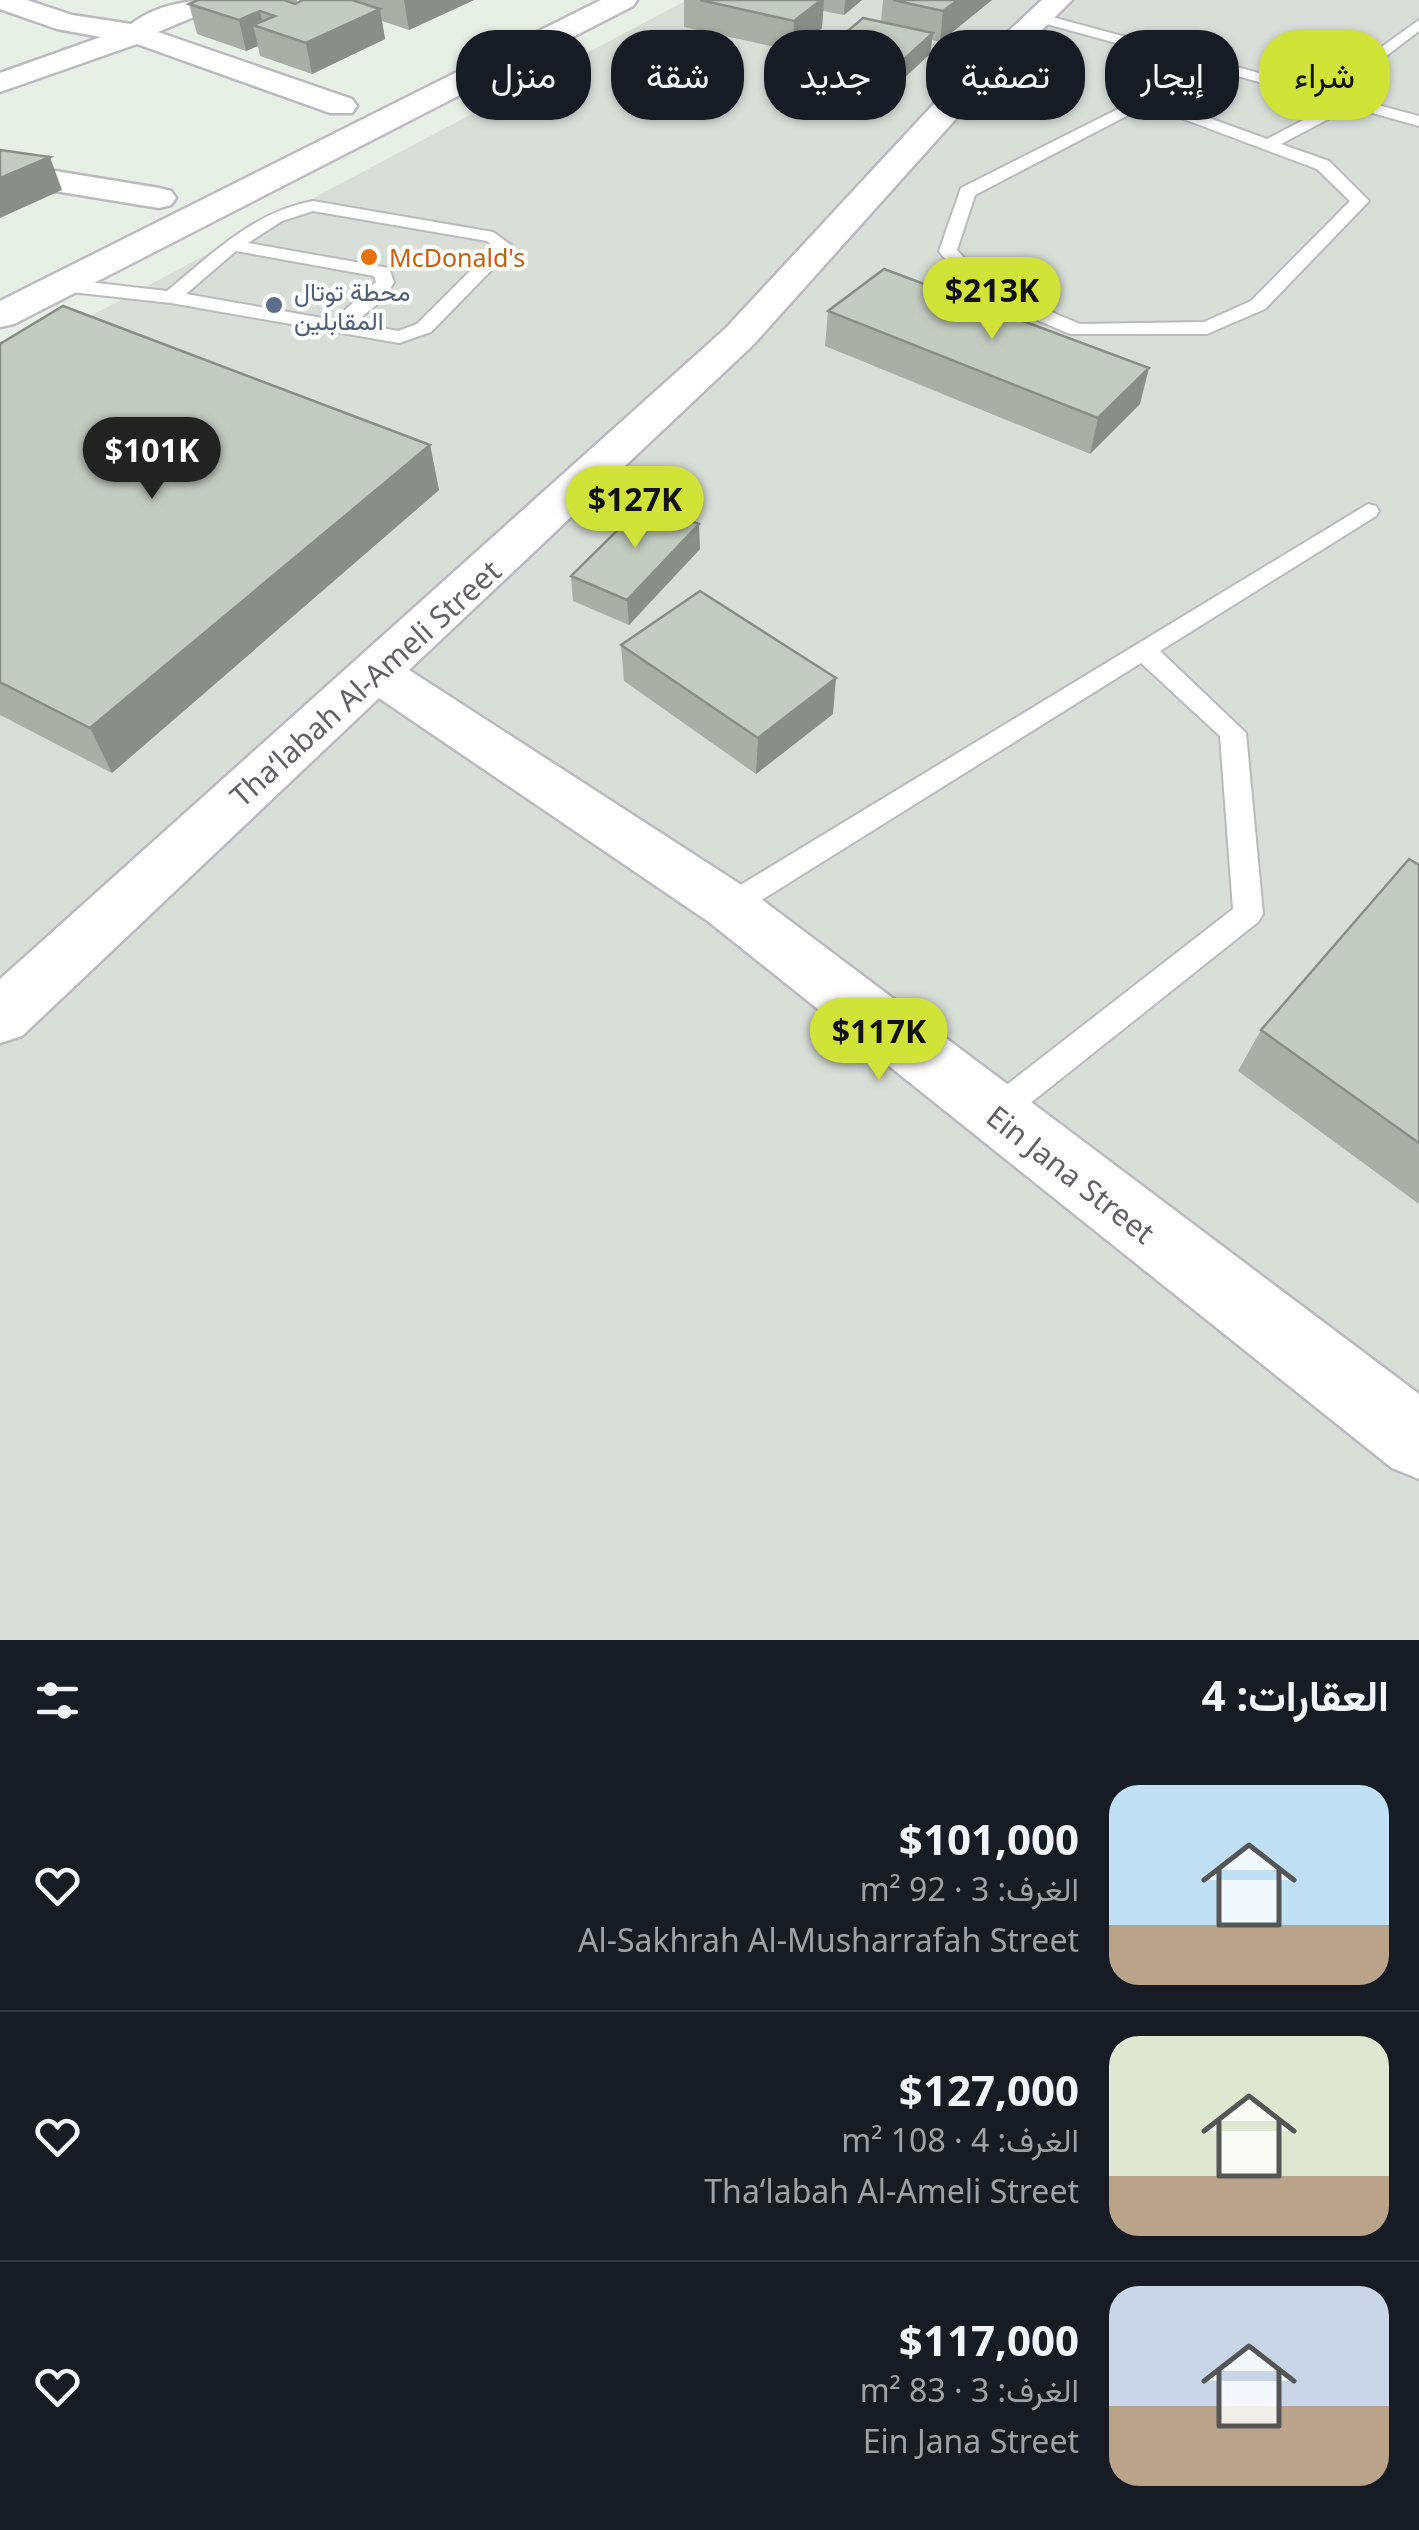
<!DOCTYPE html>
<html lang="ar">
<meta charset="utf-8">
<style>
:root{--surface:#171b24;--page:#242831;--text:#f1f3f6;--muted:#9ea1a6;--line:#363941;--accent:#cfe338}
body{margin:0;font-family:"Noto Sans",Vazirmatn,sans-serif;background:var(--page);color:var(--text);direction:rtl;height:100vh;display:flex;flex-direction:column;font-size:38px;white-space:nowrap}
*{box-sizing:border-box;margin:0}
p{font-size:32px;color:var(--muted)}
.icon{flex:none;width:55px;height:55px;fill:none;stroke:currentColor;stroke-width:2;stroke-linecap:round;stroke-linejoin:round}
.map{position:relative;height:1640px;overflow:hidden;direction:ltr}
.side{display:flex;flex-direction:column;background:var(--surface);flex:1}
.side>*{flex:none}
.banner{position:absolute;left:30px;top:30px;width:1360px;height:90px;direction:rtl;display:flex;gap:20px}
.price{position:absolute;translate:-50% -85px;padding:0 22px;border-radius:35px;background:var(--accent);color:#111;font-size:32px;line-height:65px;filter:drop-shadow(0 2px 5px #0008)}
.price::after{content:'';position:absolute;left:50%;top:60px;width:30px;height:22px;margin-left:-15px;background:inherit;clip-path:polygon(0 0,100% 0,50% 100%)}
.price.active{background:#222;color:#fff}
ul{padding:0;list-style:none}
li{display:flex;align-items:center;gap:30px;height:250px;padding:0 30px}
li+li{border-top:2px solid var(--line)}
li span{display:grid;place-items:center;flex:none;width:280px;height:200px;border-radius:30px;color:#555}
li>.icon{margin-inline-start:auto}
span .icon{width:120px;height:120px;fill:#fffc;stroke-width:1}
li b{font-size:42px}
h2{display:flex;justify-content:space-between;align-items:center;height:120px;padding:0 30px;font-size:42px}
.chip{padding:0 35px;border-radius:40px;background:var(--surface);box-shadow:0 2px 8px #0004;font-size:35px;line-height:90px}
.chip.active{background:var(--accent);color:#111}
.map>svg:first-child{display:block}
</style>
<div class="map">
<svg width="1419" height="1640" viewBox="0 0 1419 1640">
<rect width="100%" height="100%" fill="#e8efe6"/>
<polygon fill="#d9ded8" points="687,0 1419,0 1419,1640 0,1640 0,364"/>
<g fill="none" stroke-linecap="round" stroke-linejoin="round">
<g stroke="#bcb8bf" stroke-width="4">
<g id="service">
<path d="M1037 13 1322 90 1419 20V31L1336 94 1419 116V126L1351 107 1281 144 1329 161 1369 201 1265 309 1207 334H1070L974 293 942 255 939 251 961 188 1136 100 1173 105 1267 139 1336 103 1032 20V14ZM1138 110 1165 112 1317 169 1350 201 1251 301 1204 322 1080 324 988 285 957 250 975 195Z"/>
<path d="M313 201 493 232 514 247 431 332 399 343 171 303 62 291 53 285 62 279 167 291C212 254 253 212 313 201ZM313 211 487 241 494 247 417 324 398 331 354 323 385 298 394 282 389 268 248 243 282 221ZM236 251 374 276 376 282 334 320 186 294Z"/>
<polygon points="1368,504 1376,506 1379,511 1376,516 1160,651 1246,733 1263,914 1258,922 1004,1124 993,1129 982,1124 977,1114 982,1104 1233,909 1220,736 1141,663 739,914 729,918 719,914 715,906 719,898"/>
</g>
</g>
<g stroke="#bcb8bf" stroke-width="5">
<g id="minor">
<path d="M0 0H27L72 15 131 24C159 3 190 0 224 0L220 6 158 32 352 99 357 106 352 113H330L137 44 0 92V73L101 37 57 29 0 9Z"/>
<polygon points="1042,0 1072,0 978,94 754,344 409,670 749,890 1419,1394 1419,1479 1392,1468 709,922 379,698 22,1036 0,1043 0,979 726,328 956,80"/>
<polygon points="0,162 159,188 171,191 176,198 171,205 159,208 0,182"/>
</g>
</g>
<g stroke="#c0bbc3" stroke-width="5">
<polygon id="secondary" points="601,0 637,0 633,6 14,324 0,327 0,301"/>
</g>
<use href="#service" fill="#fff" fill-rule="evenodd"/>
<use href="#minor" fill="#fff" fill-rule="evenodd"/>
<use href="#secondary" fill="#fff" fill-rule="evenodd"/>
</g>
<g fill="#a9afa7">
<polygon points="198,0 297,0 297,3 303,0 474,0 409,30 382,21 385,39 312,74 260,56 258,46 246,51 197,34 189,4"/>
<polygon points="684,0 862,0 844,15 823,11 822,28 793,51 684,27"/>
<polygon points="883,0 992,0 940,42 932,40 930,54 888,93 817,77 819,55 881,22"/>
<polygon points="828,311 1140,404 1090,454 825,346"/>
<polygon points="0,344 430,445 439,490 112,773 0,715"/>
<polygon points="700,549 629,625 573,601 571,576"/>
<polygon points="621,645 833,714 756,774 624,681"/>
<polygon points="1419,865 1419,1204 1238,1071 1261,1030"/>
</g>
<g fill="#898e88">
<polygon points="404,0 474,0 409,30"/>
<polygon points="821,0 824,0 822,28 793,51 794,21"/>
<polygon points="845,0 862,0 844,15"/>
<polygon points="958,0 992,0 940,42 943,11"/>
<polygon points="380,9 385,39 312,74 306,43"/>
<polygon points="260,11 264,29 253,25 258,46 246,51 239,20"/>
<polygon points="933,33 930,54 888,93 891,71"/>
<polygon points="50,157 62,190 0,218 0,178"/>
<polygon points="1149,368 1140,404 1090,454 1098,418"/>
<polygon points="430,445 439,490 112,773 90,728"/>
<polygon points="699,524 700,549 629,625 627,600"/>
<polygon points="836,678 833,714 756,774 758,738"/>
</g>
<g fill="#c4cbc2" stroke="#898e88" stroke-width="2.5">
<polygon points="198,0 284,0 295,4 303,0 352,0 380,9 306,43 253,25 275,16 260,11 239,20 189,4"/>
<polygon points="700,0 821,0 794,21"/>
<polygon points="893,0 958,0 943,11"/>
<polygon points="863,18 933,33 891,71 819,55"/>
<polygon points="0,150 50,157 0,178"/>
<polygon points="884,269 1149,368 1098,418 828,311"/>
<polygon points="63,306 430,445 90,728 0,682 0,344"/>
<polygon points="645,503 699,524 627,600 571,576"/>
<polygon points="700,591 836,678 758,738 621,645"/>
<polygon points="1409,859 1419,865 1419,1143 1261,1030"/>
</g>
<circle fill="#e8710a" stroke="#fff" stroke-width="4" cx="369" cy="257" r="10"/>
<circle fill="#5c6f8a" stroke="#fff" stroke-width="4" cx="274" cy="305" r="10"/>
<g text-anchor="middle" dominant-baseline="central" stroke-width="8" stroke-linejoin="round" paint-order="stroke">
<g font-size="25" fill="#c56008" stroke="#fff" text-anchor="start">
<text x="389" y="257">McDonald's</text>
</g>
<g font-size="25" fill="#4e5e75" stroke="#fff" text-anchor="start">
<text x="294" y="291">محطة توتال<tspan x="294" dy="29">المقابلين</tspan></text>
</g>
<g font-size="30" fill="#625e66" stroke="#fff">
<text transform="translate(365 683) rotate(-42)">Tha‘labah Al-Ameli Street</text>
<text transform="translate(1071 1174) rotate(38)">Ein Jana Street</text>
</g>
</g>
</svg>
<b class="price" style="left:992px;top:342px">$213K</b>
<b class="price active" style="left:152px;top:502px">$101K</b>
<b class="price" style="left:635px;top:551px">$127K</b>
<b class="price" style="left:879px;top:1083px">$117K</b>
<div class="banner">
<a class="chip active">شراء</a>
<a class="chip">إيجار</a>
<a class="chip">تصفية</a>
<a class="chip">جديد</a>
<a class="chip">شقة</a>
<a class="chip">منزل</a>
</div>
</div>
<section class="side">
<h2>العقارات: 4<svg class="icon" aria-label="filters" viewBox="0 0 24 24"><path d="M4 7h16M4 17h16"/><circle cx="9" cy="7" r="2"/><circle cx="15" cy="17" r="2"/></svg></h2>
<ul>
<li><span style="background:linear-gradient(#bfe0f5 70%,#b9a48a 0)"><svg class="icon" aria-label="home" viewBox="0 0 24 24"><path d="M3 11l9-7 9 7M6 9v11h12V9"/></svg></span><div><b>$101,000</b><p>الغرف: 3 · 92 m²</p><p>Al-Sakhrah Al-Musharrafah Street</p></div><svg class="icon" aria-label="heart" viewBox="0 0 24 24"><path d="M12 20l-8-8c-3-5 5-10 8-4 3-6 11-1 8 4z"/></svg></li>
<li><span style="background:linear-gradient(#dfe7d0 70%,#b9a48a 0)"><svg class="icon" aria-label="home" viewBox="0 0 24 24"><path d="M3 11l9-7 9 7M6 9v11h12V9"/></svg></span><div><b>$127,000</b><p>الغرف: 4 · 108 m²</p><p>Tha‘labah Al-Ameli Street</p></div><svg class="icon" aria-label="heart" viewBox="0 0 24 24"><path d="M12 20l-8-8c-3-5 5-10 8-4 3-6 11-1 8 4z"/></svg></li>
<li><span style="background:linear-gradient(#c9d6e8 60%,#b9a48a 0)"><svg class="icon" aria-label="home" viewBox="0 0 24 24"><path d="M3 11l9-7 9 7M6 9v11h12V9"/></svg></span><div><b>$117,000</b><p>الغرف: 3 · 83 m²</p><p>Ein Jana Street</p></div><svg class="icon" aria-label="heart" viewBox="0 0 24 24"><path d="M12 20l-8-8c-3-5 5-10 8-4 3-6 11-1 8 4z"/></svg></li>
</ul>
</section>
